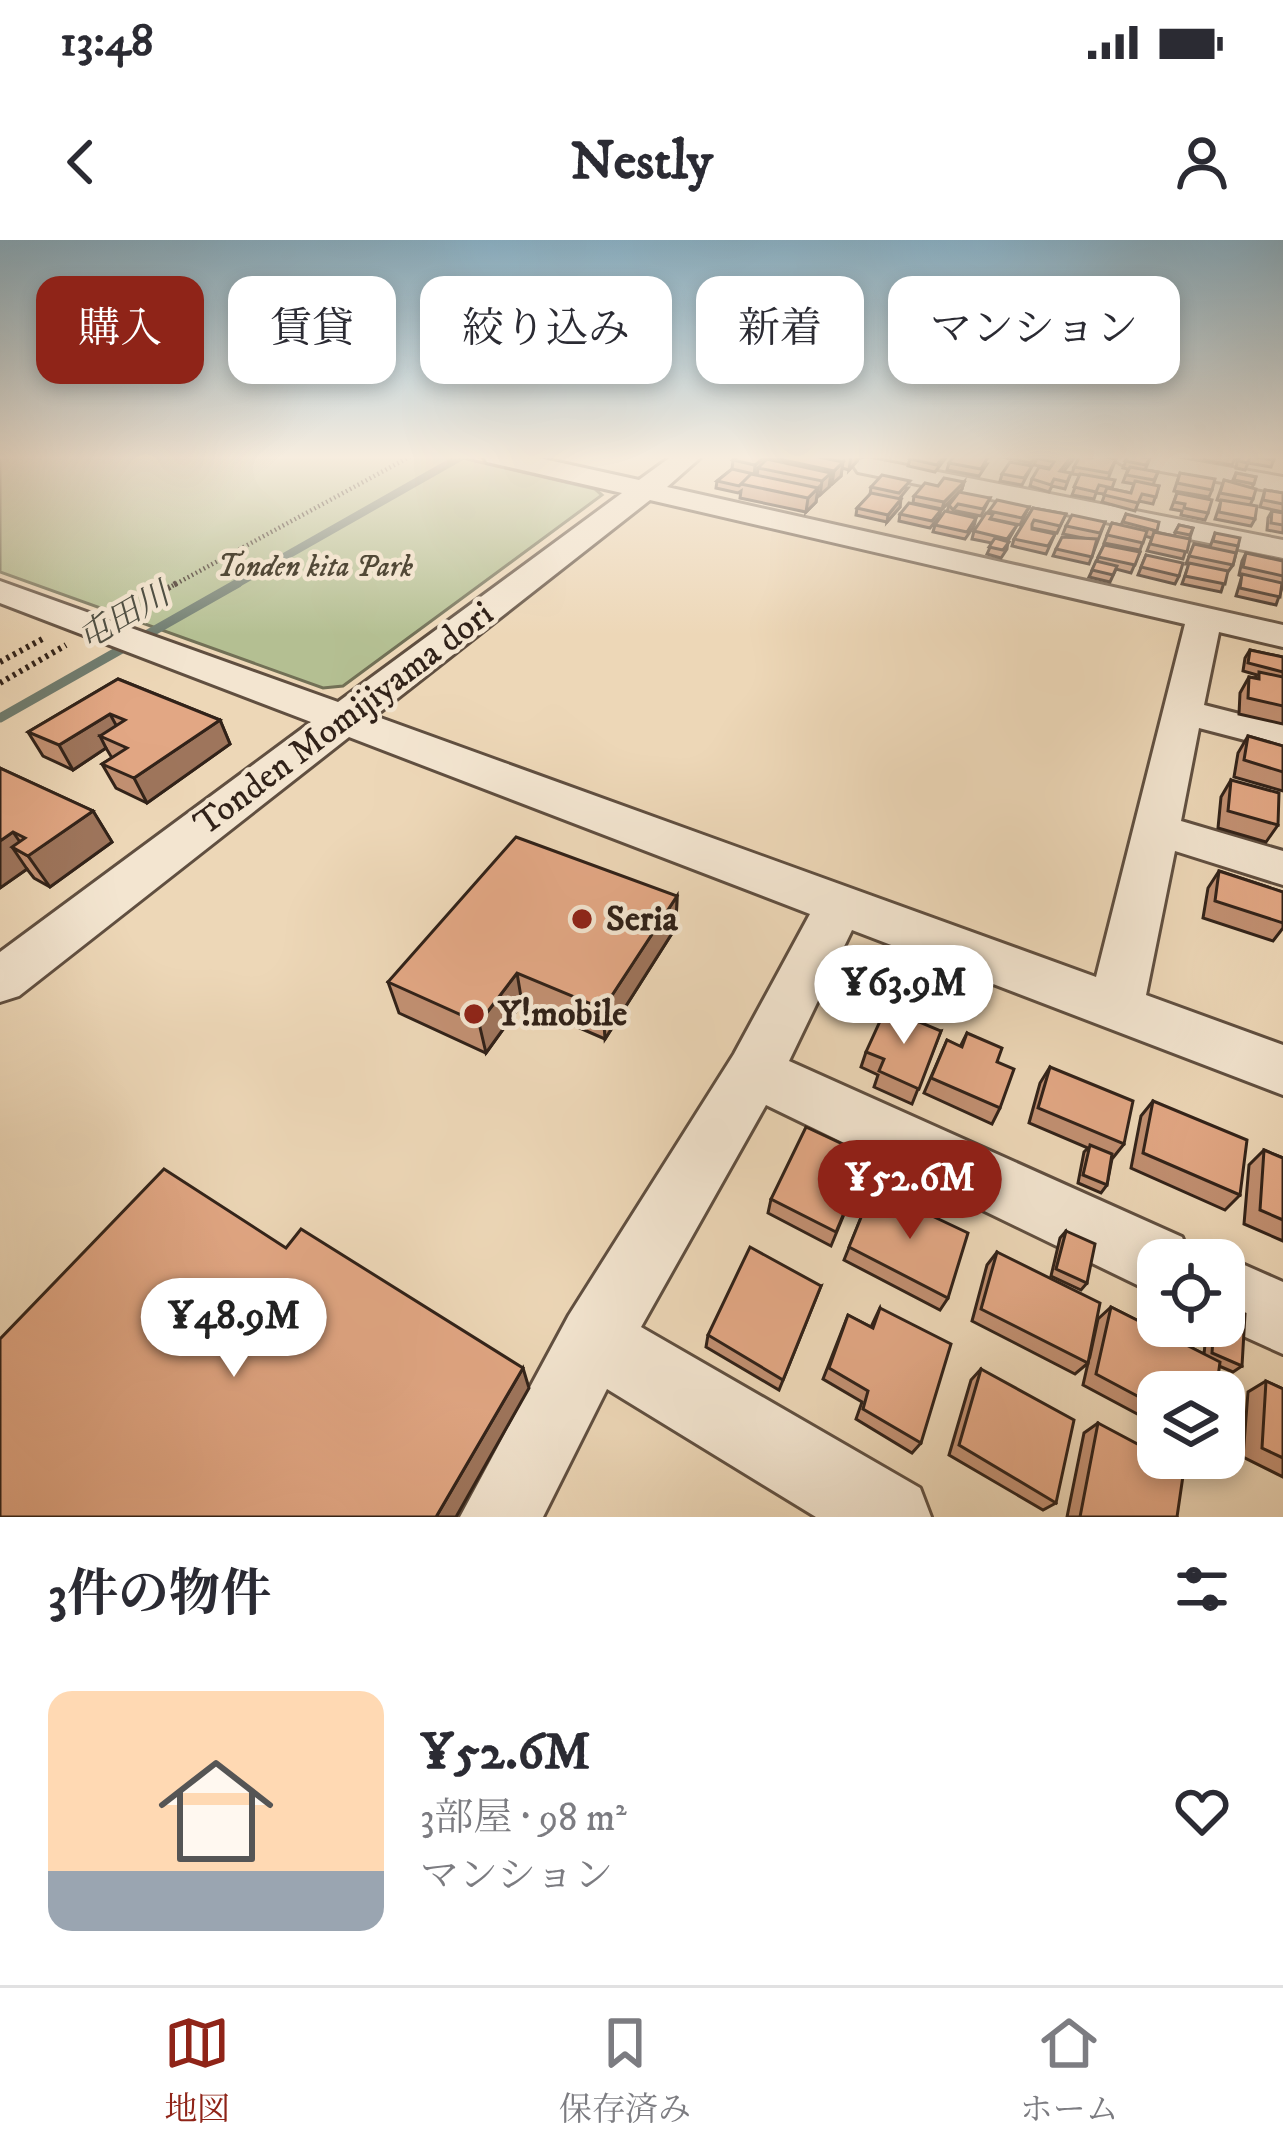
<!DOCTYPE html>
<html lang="ja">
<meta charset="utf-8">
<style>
:root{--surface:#fff;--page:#f2f2f3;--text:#2b2b33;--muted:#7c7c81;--line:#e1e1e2;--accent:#8f2418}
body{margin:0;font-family:"IM FELL DW Pica","Noto Serif JP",serif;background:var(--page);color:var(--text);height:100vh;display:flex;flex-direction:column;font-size:45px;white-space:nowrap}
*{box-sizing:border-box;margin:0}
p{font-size:39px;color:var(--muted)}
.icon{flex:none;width:66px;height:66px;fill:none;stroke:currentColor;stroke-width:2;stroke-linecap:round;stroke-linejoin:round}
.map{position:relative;height:1277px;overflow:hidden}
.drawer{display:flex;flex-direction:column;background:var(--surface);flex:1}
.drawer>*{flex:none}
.top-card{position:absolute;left:36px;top:36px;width:1212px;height:108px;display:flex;gap:24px}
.controls{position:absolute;left:1137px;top:999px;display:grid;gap:24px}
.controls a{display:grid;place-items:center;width:108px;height:108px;border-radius:24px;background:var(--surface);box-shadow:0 6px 18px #0003;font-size:60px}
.price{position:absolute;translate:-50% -102px;padding:0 27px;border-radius:42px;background:#fff;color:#222;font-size:39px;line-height:78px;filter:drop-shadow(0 3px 6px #0008)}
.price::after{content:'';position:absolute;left:50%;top:72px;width:36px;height:27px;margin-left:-18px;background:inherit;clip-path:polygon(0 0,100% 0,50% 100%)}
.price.active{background:var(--accent);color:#fff}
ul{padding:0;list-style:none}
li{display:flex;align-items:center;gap:36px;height:300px;padding:0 48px}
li+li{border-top:3px solid var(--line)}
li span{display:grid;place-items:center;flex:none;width:336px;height:240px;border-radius:24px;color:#555}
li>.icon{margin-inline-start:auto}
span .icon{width:144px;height:144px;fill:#fffc;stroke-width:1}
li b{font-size:51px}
h2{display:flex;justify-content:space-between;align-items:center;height:144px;padding:0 48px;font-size:51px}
.chip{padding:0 42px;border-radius:24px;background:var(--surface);box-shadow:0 6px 18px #0003;font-size:42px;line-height:108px}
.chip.active{background:var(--accent);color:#fff}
.status{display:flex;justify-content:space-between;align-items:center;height:84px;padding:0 60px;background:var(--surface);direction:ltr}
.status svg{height:33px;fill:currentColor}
header{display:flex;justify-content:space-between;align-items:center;height:156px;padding:0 48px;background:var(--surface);font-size:54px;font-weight:800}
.menu{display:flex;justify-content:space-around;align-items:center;height:168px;border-top:3px solid var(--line);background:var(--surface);font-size:33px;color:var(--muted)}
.menu a{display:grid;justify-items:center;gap:6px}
.menu .active{color:var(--accent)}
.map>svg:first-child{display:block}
</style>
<div class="status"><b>13:48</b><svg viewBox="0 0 49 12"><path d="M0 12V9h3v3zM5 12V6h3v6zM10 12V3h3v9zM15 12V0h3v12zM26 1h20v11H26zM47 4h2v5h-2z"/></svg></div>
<header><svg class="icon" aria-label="back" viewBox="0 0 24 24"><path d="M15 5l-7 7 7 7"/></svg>Nestly<svg class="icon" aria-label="person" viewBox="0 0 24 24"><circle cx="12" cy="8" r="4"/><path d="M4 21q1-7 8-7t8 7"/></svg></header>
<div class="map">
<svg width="1283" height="1277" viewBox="0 0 1283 1277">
<rect width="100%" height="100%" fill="#edd7b7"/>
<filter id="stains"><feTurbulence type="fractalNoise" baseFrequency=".00167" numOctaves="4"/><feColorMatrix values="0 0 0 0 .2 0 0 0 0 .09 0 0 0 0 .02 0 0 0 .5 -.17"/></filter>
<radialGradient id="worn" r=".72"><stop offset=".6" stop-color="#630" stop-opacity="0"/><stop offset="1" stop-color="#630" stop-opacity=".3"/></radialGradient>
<polygon fill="#b4bf92" stroke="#727056" stroke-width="3" points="0,216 454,216 595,249 602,255 343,446 323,448 0,332"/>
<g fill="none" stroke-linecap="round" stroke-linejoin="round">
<polyline stroke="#707d70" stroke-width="8" points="233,346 462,216"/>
<polyline stroke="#707d70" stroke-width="9" points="0,478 238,343"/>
<g stroke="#604f40" stroke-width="6">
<g id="minor">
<path d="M483 216H530L639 240 672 216H702L667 247 1283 385V407L1219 392 1204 465 1283 485V510L1199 488 1181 581 1283 611V645L1175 611 1146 755 1283 805V855L852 690 789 821 1182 997 1191 1020H1158V1055L766 865 641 1087 920 1248 931 1277H816L607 1149 543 1277H460L569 1075 734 814 810 674 349 497 19 756 0 762V712L311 482 0 363V341L338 462 622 253 487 222ZM650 260 1185 384 1096 737 375 476Z"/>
<polygon points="1109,216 1165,216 1283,237 1283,253 1122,224"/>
<polygon points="867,218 1283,300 1283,318 858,232 854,226 858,220"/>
<polygon points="1224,1016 1283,1042 1283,1114 1221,1086 1224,1020 1215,1020"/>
</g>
</g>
<polyline stroke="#312219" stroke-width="4.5" stroke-dasharray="1.5 3" stroke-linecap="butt" points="172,346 411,216"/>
<g stroke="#312219" stroke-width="6" stroke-dasharray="3 4.5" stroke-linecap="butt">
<polyline points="128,370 177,343"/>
<polyline points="0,422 46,397"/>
<polyline points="0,443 66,405"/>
</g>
<use href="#minor" fill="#f3e5d0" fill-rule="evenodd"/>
</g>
<g fill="#c29072" stroke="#312219" stroke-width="3">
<polygon points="738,216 858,216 857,221 849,230 842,228 841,236 832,244 829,244 820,255 817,255 816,262 806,272 740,258 741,251 738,253 716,248 717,241 732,229 733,220"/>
<polygon points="947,216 935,232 908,226 910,219"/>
<polygon points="998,216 1036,216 1031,223"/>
<polygon points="1038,216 1076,216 1063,232 1071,233 1065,249 1052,246 1049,252 1030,246 1032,239 1049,228 1034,225"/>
<polygon points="1128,216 1150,218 1145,230 1158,232 1153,245 1159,246 1153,264 1139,261 1135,271 1102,262 1105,254 1096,253 1094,259 1072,255 1080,235 1072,234 1074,227 1087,217 1116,219 1108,239 1112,249 1131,253 1134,244 1123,242 1128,229 1123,228"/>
<polygon points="1205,216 1236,216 1232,225 1204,220"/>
<polygon points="1238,216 1275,216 1271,227 1248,223 1245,230 1236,228"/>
<polygon points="949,223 987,224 979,236 947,230"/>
<polygon points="1032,226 1022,245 1000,241 1002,234"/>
<polygon points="1180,233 1212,250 1209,257 1174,251"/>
<polygon points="1236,233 1256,237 1252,248 1253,259 1250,265 1255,279 1251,286 1215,279 1221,261 1217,260 1224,240 1232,242"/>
<polygon points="964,242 962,249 942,269 913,263 914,256 938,246"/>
<polygon points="871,247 908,248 899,259 900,267 887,282 856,275 857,268 870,255"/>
<polygon points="1265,250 1283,253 1283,272 1260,267"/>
<polygon points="1177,253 1208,273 1205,280 1181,275 1182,271 1171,269"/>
<polygon points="990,258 981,276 956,271 954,273 976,278 974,286 965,299 933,292 935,285 947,272 949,265"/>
<polygon points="1029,267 1020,285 992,279 1017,285 1008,301 1007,309 1001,318 987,314 992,303 972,299 974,291 989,271"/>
<polygon points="1033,268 1066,274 1057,293 1032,288 1055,294 1046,314 1012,306 1014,299"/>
<polygon points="941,270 939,277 930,288 899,281 900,274"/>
<polygon points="1272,271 1283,273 1283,293 1267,290 1268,278"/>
<polygon points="1126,274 1156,292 1174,296 1179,285 1193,288 1183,319 1147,311 1152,298 1145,296 1140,310 1104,303 1112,283 1121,285"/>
<polygon points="1105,282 1089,324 1053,316 1056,309 1083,298 1063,294 1066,286"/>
<polygon points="1215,293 1238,306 1233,325 1227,333 1221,352 1182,344 1189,324 1186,324 1194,304 1210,307"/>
<polygon points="1104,305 1140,312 1131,333 1116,329 1110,342 1089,337"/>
<polygon points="1246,313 1283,321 1283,345 1276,365 1236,356 1242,336 1239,335 1242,321"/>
<polygon points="1146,315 1179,336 1175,344 1138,335"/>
<polygon points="1250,410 1283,417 1283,484 1239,474 1240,453 1249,437 1255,438 1257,435 1243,431 1245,418"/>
<polygon points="118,439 220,480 230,504 147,563 116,548 102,524 112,518 106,508 73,530 43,516 28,492"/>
<polygon points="1248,496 1283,506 1283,551 1234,537 1238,513"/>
<polygon points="0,528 93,571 112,602 50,647 34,638 27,629 0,648"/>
<polygon points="1231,540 1278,585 1266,602 1218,588 1221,557"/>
<polygon points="1219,631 1283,652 1283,688 1273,701 1203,678 1208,648"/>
<polygon points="677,656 676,687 605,799 522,763 486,813 399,773 388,742"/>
<polygon points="941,791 912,864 874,847 878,835 861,827 866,812"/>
<polygon points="967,793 997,822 1000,868 992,884 924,853 947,800 960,807"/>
<polygon points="1050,827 1124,904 1112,919 1107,945 1101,953 1078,943 1084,912 1088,908 1029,883 1040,843"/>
<polygon points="1153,861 1240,955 1225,970 1131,928 1141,876"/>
<polygon points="1264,910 1283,918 1283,1001 1244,984 1249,925"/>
<polygon points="868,916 831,1006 768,973 771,959"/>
<polygon points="873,948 948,1058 940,1070 844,1020"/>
<polygon points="1066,991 1087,1043 1081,1050 1051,1036 1060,998"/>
<polygon points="997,1012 1090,1116 1098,1079 1111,1067 1204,1114 1207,1086 1224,1086 1242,1126 1233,1132 1219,1126 1158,1152 1158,1185 1083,1145 1088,1123 1075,1134 972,1081 987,1025"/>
<polygon points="821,1046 779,1150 706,1107 708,1095"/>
<polygon points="880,1068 921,1203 912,1213 856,1179 862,1162 823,1139 848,1075 871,1087"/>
<polygon points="981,1129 1056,1263 1043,1270 949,1215 971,1140"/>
<polygon points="1266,1141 1283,1149 1283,1237 1243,1217 1248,1152"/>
<polygon points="1098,1183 1177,1277 1067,1277 1084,1193"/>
</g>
<g fill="#9e755c" stroke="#312219" stroke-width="3">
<polygon points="766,216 781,216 770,217 769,226 758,228 757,236 754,239 755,225"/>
<polygon points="851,216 858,216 857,221 849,230"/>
<polygon points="843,222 841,236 832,244 834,231"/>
<polygon points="831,233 829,247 820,255 822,241"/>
<polygon points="964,242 962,249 942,269 944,262"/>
<polygon points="818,248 816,262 806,272 808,258"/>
<polygon points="901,259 900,267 887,282 888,275"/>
<polygon points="110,474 123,498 100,496 106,508 73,530 59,505"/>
<polygon points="220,480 230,504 147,563 134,538"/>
<polygon points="93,571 112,602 50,647 28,616 12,607 27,629 0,648 0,601 13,592 29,615"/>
<polygon points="677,656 676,687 605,799 603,769"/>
<polygon points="517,733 522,763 486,813 479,783"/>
<polygon points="523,1128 529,1148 456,1277 436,1277"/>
</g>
<g fill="#e2a784" stroke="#312219" stroke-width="3">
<polygon points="738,216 766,216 755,225 733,220"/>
<polygon points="772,216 814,216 843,222 834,231 770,217"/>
<polygon points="913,216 944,216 937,225 910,219"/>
<polygon points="954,216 982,216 988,217 981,229 949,223"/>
<polygon points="1038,216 1072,216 1060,231 1071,233 1067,242 1054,239 1051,245 1032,239 1039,227 1049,229 1054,222 1036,218"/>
<polygon points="1080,216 1092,218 1094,216 1102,216 1116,219 1109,233 1074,227"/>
<polygon points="1128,216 1136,216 1150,218 1146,225 1125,221"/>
<polygon points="1240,216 1250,216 1248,223 1239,221"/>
<polygon points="1250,216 1275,216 1274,220"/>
<polygon points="767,219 831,233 822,241 758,228"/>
<polygon points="1010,222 1032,226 1024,238 1002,234"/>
<polygon points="1130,227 1158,232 1154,240 1126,235"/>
<polygon points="732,229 754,234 739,246 717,241"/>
<polygon points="1180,233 1215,239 1212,250 1177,243"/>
<polygon points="1236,233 1256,237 1254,244 1234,240"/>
<polygon points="751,234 818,248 808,258 741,244"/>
<polygon points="1080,234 1115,240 1112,248 1099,245 1096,252 1074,247"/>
<polygon points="882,235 910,241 899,253 871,247"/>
<polygon points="944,238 964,242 944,262 914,256 925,243 938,246"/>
<polygon points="1224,240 1256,249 1253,259 1220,253"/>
<polygon points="1135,241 1159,246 1156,257 1142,254 1138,263 1104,255 1107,248 1131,253"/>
<polygon points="1265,250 1283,253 1283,264 1263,260"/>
<polygon points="959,252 990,258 983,269 958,264 953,270 949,265"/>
<polygon points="871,253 901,259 888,275 857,268"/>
<polygon points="1177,253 1212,260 1208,273 1184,268 1185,264 1174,262"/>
<polygon points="997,260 1029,267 1022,278 989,271"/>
<polygon points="1221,260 1257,266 1255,279 1219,272"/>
<polygon points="909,263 941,270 932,281 900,274"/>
<polygon points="1033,268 1066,274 1060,286 1034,280 1032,284 1032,289 1055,294 1048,306 1014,299"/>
<polygon points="945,271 976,278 967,292 935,285"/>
<polygon points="1272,271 1283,273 1283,285 1271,283"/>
<polygon points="986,273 993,274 990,279 1017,285 1007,299 974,291"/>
<polygon points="1126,274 1159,282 1157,291 1123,282"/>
<polygon points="1072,275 1105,282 1100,293 1066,286"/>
<polygon points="1112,283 1147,291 1143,303 1107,295"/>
<polygon points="1179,285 1193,288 1190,295 1175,292"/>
<polygon points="1154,292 1190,299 1187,312 1150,304"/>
<polygon points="1215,293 1240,298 1238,306 1213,301"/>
<polygon points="1062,297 1097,299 1092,317 1056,309"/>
<polygon points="995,298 1009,302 1003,310 989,307"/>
<polygon points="1194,304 1236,313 1233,325 1189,316"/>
<polygon points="1104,305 1140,312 1135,325 1098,317"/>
<polygon points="1246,313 1283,321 1283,336 1243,327"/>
<polygon points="1146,315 1183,323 1179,336 1141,327"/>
<polygon points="1096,321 1117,326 1113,335 1092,330"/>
<polygon points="1189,323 1228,331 1225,344 1185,336"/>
<polygon points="1242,334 1282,343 1280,357 1240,348"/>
<polygon points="1250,410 1283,417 1283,432 1248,423"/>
<polygon points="1259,432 1283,437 1283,466 1248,458 1249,437 1259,439"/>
<polygon points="118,439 220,480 134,538 102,524 127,508 100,496 125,480 110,474 59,505 28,492"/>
<polygon points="1248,496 1283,506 1283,532 1244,520"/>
<polygon points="0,528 93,571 28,616 12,607 25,598 13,592 0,601"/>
<polygon points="1231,540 1279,553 1278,585 1228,571"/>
<polygon points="516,597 677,656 603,769 517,733 479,783 388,742"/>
<polygon points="1219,631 1283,652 1283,683 1215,661"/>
<polygon points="886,768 941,791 919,849 879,831 884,819 866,812"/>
<polygon points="967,793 1002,808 997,822 1014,829 1000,868 931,838 947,800 962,807"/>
<polygon points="1050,827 1133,861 1124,904 1038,868"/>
<polygon points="1153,861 1247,900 1240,955 1143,913"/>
<polygon points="806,887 868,916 836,992 771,959"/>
<polygon points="1090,905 1112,914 1107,945 1083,935"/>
<polygon points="1264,910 1283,918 1283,980 1260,970"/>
<polygon points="164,929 286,1008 301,989 523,1128 436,1277 0,1277 0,1099"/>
<polygon points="873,948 968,993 948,1058 849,1007"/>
<polygon points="1066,991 1095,1004 1087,1043 1056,1029"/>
<polygon points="750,1007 821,1046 783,1140 708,1095"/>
<polygon points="997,1012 1100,1063 1088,1123 981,1069"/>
<polygon points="1224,1064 1245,1074 1242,1126 1212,1113 1214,1086 1224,1086"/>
<polygon points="1111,1067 1220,1122 1216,1152 1158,1152 1158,1167 1096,1134"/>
<polygon points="880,1068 951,1104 921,1203 863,1169 868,1151 829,1128 848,1075 873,1088"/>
<polygon points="981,1129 1074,1180 1056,1263 959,1205"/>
<polygon points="1266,1141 1283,1149 1283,1218 1262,1208"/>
<polygon points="1098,1183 1158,1215 1158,1218 1163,1218 1184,1229 1177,1277 1080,1277"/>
</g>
<linearGradient id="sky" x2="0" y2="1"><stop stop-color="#89b6cf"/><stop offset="0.55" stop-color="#f7eddf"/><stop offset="1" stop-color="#f7eddf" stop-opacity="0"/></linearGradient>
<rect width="1283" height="395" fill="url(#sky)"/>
<g fill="#8f2418" stroke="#f3e5d0" stroke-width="4.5">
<circle cx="582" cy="679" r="12"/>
<circle cx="474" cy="774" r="12"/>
</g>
<g text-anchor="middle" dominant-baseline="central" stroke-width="9" stroke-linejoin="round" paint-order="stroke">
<g font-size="30" font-style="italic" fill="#524937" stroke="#f3e5d0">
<text x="315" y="327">Tonden kita Park</text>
</g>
<g font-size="33" font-style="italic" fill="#505044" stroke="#f3e5d0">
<text transform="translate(124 377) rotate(-30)">屯田川</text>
</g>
<g font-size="36" fill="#312219" stroke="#f3e5d0">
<text transform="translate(344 479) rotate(-37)">Tonden Momijiyama dori</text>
</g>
<g font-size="36" font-weight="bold" fill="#312219" stroke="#f3e5d0" text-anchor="start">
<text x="606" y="679">Seria</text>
<text x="498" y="774">Y!mobile</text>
</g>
</g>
<rect width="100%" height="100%" filter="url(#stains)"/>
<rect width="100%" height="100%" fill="url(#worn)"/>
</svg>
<div class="controls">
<a><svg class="icon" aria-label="locate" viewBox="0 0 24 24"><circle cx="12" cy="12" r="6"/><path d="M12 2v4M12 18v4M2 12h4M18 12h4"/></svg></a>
<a><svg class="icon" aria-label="layers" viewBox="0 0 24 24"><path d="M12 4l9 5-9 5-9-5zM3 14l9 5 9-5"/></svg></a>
</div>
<b class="price" style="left:904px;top:807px">¥63.9M</b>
<b class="price active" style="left:910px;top:1002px">¥52.6M</b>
<b class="price" style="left:234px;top:1140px">¥48.9M</b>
<div class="top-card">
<a class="chip active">購入</a>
<a class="chip">賃貸</a>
<a class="chip">絞り込み</a>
<a class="chip">新着</a>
<a class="chip">マンション</a>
</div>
</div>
<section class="drawer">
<h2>3件の物件<svg class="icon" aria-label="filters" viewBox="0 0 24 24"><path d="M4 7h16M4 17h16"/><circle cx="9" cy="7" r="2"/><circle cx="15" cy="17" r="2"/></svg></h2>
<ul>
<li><span style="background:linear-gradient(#ffd9b3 75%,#9aa5b1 0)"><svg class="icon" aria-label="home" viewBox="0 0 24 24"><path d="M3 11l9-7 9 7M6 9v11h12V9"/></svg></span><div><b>¥52.6M</b><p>3部屋 · 98 m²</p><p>マンション</p></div><svg class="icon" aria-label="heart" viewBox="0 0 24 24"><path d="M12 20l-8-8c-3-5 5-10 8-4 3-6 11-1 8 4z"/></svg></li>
</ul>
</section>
<nav class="menu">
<a class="active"><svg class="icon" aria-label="map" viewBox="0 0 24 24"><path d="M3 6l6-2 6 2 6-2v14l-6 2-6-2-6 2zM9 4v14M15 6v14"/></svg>地図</a>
<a><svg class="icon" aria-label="saved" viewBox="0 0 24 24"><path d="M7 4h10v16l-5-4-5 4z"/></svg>保存済み</a>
<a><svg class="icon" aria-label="home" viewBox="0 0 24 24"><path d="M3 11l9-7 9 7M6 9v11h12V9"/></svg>ホーム</a>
</nav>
